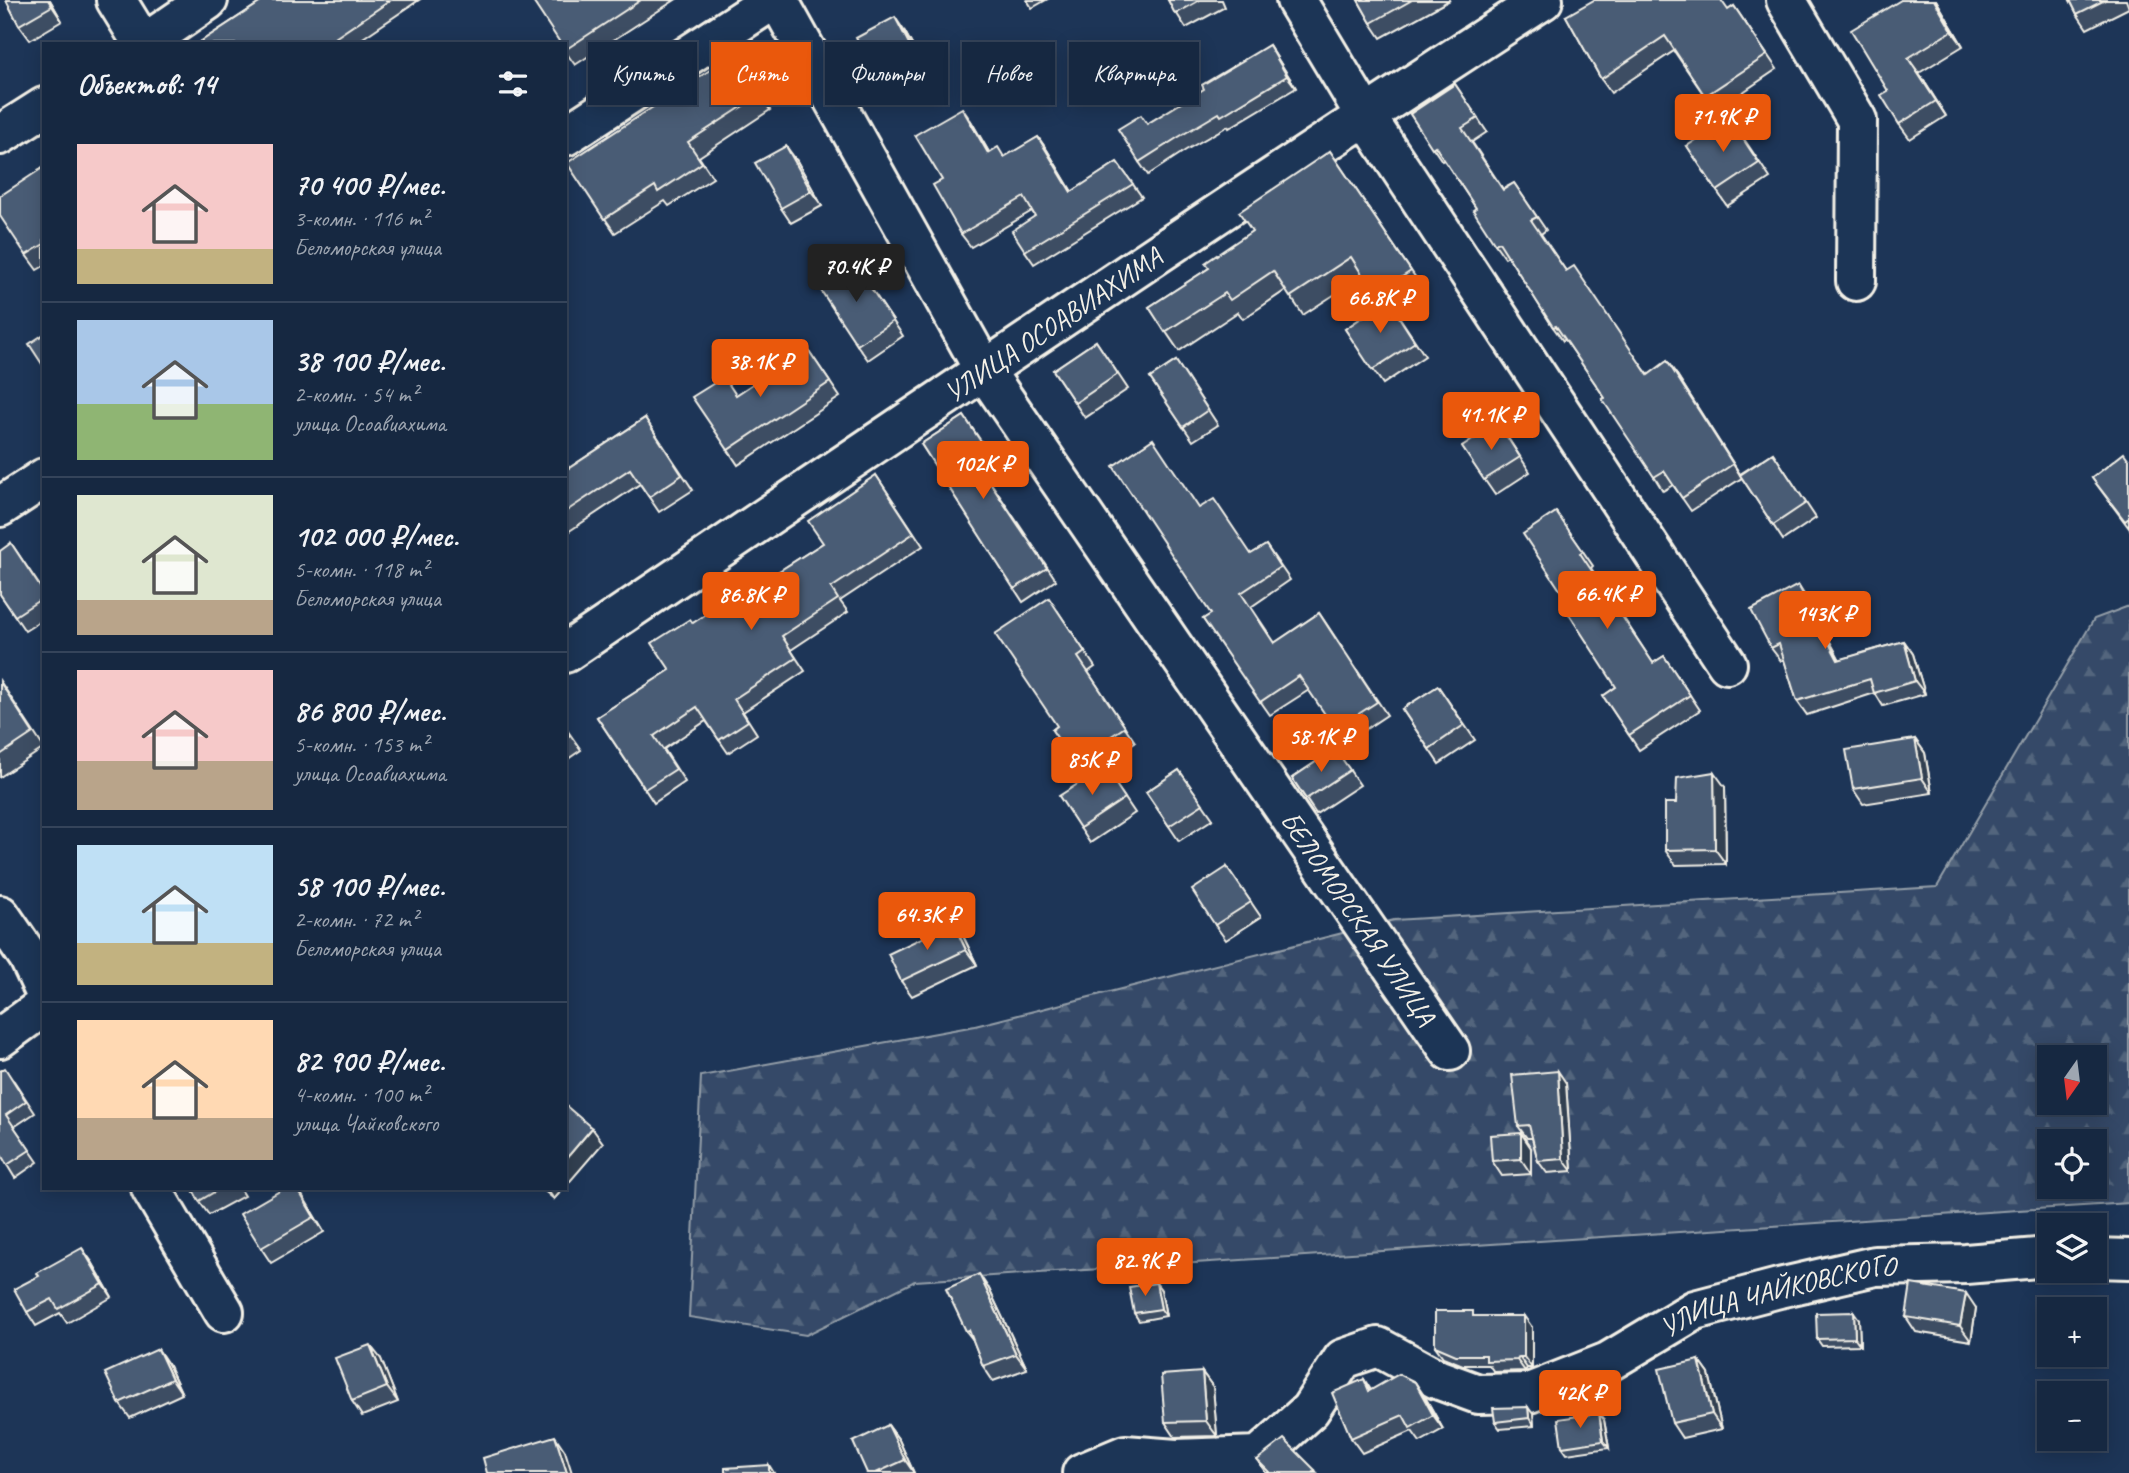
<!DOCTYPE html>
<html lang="ru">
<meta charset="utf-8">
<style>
:root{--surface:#162841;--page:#1f3048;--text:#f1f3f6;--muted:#9ea6b1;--line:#35445a;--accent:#ea580c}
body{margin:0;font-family:Caveat,sans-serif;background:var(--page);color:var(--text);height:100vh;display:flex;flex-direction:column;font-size:26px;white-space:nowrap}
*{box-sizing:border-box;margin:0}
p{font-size:23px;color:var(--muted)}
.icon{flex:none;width:38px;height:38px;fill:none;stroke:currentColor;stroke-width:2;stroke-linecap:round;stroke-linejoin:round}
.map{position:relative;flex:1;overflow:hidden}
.drawer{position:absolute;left:42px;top:42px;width:525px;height:1148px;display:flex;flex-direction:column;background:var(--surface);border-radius:0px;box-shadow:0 4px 18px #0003,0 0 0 2px var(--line)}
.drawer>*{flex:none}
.banner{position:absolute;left:588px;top:42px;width:665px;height:63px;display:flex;gap:14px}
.needle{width:46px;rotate:194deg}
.buttons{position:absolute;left:2037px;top:1045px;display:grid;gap:14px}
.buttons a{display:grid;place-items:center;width:70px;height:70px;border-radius:0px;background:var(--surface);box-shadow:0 4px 18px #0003,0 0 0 2px var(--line);font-size:35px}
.price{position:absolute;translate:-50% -60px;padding:0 16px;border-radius:7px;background:var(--accent);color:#fff;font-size:23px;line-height:46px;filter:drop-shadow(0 2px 4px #0008)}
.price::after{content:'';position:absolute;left:50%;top:42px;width:21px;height:16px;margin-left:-10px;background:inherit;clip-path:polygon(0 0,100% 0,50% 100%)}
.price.active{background:#222;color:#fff}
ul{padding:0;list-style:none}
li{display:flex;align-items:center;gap:21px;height:175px;padding:0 35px}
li+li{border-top:2px solid var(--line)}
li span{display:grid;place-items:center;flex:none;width:196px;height:140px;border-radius:0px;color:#555}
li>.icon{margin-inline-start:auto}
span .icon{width:84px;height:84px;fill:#fffc;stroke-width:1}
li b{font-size:30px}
h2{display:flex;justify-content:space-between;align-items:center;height:84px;padding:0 35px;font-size:30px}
.chip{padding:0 24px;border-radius:0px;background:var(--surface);box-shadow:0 4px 18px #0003,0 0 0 2px var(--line);font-size:24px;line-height:63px}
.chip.active{background:var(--accent);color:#fff}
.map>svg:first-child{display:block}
</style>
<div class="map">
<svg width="2129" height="1473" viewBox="0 0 2129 1473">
<defs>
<pattern id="forest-firs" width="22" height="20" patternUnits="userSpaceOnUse" patternTransform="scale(1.75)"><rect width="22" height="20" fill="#354a67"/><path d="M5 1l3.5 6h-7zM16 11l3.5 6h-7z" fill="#53657d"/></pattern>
</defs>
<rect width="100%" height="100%" fill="#1d3557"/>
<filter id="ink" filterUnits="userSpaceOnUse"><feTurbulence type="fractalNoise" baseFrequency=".0143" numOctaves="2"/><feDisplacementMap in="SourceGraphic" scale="14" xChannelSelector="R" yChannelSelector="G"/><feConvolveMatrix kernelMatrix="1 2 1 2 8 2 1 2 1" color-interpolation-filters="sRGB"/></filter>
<g filter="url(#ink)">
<path fill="url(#forest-firs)" stroke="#949ea8" stroke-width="2" fill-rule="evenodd" d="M2129 606V1203L915 1281 806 1335 689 1317 701 1076 975 1026 1394 920 1937 887 2094 619ZM2049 1057H2095V1102H2049ZM2049 1141H2095V1186H2049Z"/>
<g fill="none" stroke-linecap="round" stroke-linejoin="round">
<g stroke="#f4f1e8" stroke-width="44">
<g id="street">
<polyline points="116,0 143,44"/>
<path id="s1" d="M778 0 984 370 1450 1051"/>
<polyline points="1296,0 1365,115 1727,664"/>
<polyline points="1786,0 1857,120 1856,281"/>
<polyline points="144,44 208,0"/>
<polyline points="0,135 44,107"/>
<polyline points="565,136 773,0"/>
<polyline points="0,507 44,478"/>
<polyline points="0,915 28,956 44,990"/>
<polyline points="151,1188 224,1312"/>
<polyline points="2095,1258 2129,1259"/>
<path id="s2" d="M1082 1473 1125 1455 1176 1459 1259 1456 1310 1410 1343 1359 1378 1347 1437 1379 1478 1394 1529 1393 1608 1362 1695 1310 1779 1288 1875 1266 1966 1264 2049 1257"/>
</g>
</g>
<g stroke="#f4f1e8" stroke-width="44">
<g id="secondary">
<path id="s3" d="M565 653C890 434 1214 213 1543 0"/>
<polyline points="0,1038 44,1006"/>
</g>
</g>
<use href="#street" stroke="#1d3557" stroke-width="38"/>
<use href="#secondary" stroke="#1d3557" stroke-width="38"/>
</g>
<g fill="#3e4e64" stroke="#f4f1e8" stroke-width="2">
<polygon points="6,0 50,0 62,21 30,40 19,25"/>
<polygon points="264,0 419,0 354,44 197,44"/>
<polygon points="532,0 675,0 575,65 565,51 565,44"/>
<polygon points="1027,0 1046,0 1032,8"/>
<polygon points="1168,0 1222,0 1225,7 1186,28"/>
<polygon points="1358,0 1450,0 1381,38 1371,23"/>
<polygon points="1901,0 1936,0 1963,46 1919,73 1946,116 1910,139 1899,124 1888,91"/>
<polygon points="2070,0 2126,0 2129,8 2087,29 2077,14"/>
<polygon points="1734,6 1777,69 1715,111 1674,51 1611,93 1601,79 1566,16 1728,10"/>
<polygon points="905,32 929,76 891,97 880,82"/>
<polygon points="1269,45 1296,88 1229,128 1228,126 1186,150 1148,175 1139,162 1147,124 1204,89"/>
<polygon points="744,70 770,110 699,157 713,178 669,206 665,201 615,233 567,163"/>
<polygon points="1455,84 1487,132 1472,142 1503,189 1514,183 1546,230 1541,234 1566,271 1648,374 1677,375 1740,474 1773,453 1816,518 1783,540 1742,478 1691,511 1673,485 1663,491 1605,398 1565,339 1563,341 1553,327 1508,256 1505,258 1495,244 1476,208 1444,160 1442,161 1410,114"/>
<polygon points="971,121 989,152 1005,157 1038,137 1047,150 1072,192 1117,162 1142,197 1034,264 1025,251 1035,216 1032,211 971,247 961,234 942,180"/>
<polygon points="1740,133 1770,178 1727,206 1687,146"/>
<polygon points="1330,151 1424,290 1394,309 1425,356 1383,384 1345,329 1382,304 1363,276 1303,315 1286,290 1243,319 1238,312 1179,351 1149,307 1209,268 1252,231"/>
<polygon points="797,161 822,206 791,223 781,208"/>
<polygon points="44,167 44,266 37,270 26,255"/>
<polygon points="854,263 903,336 868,360 857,345"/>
<polygon points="1096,341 1128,389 1085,418 1053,370"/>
<polygon points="807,348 840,397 738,465 728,450"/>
<polygon points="1176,361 1218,425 1193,441 1150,378"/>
<polygon points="964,416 996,463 983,471 1056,580 1023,602 921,444"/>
<polygon points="645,418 693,490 659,512 640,484 565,534 565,462 569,468"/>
<polygon points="1508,438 1530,472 1495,495 1462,447"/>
<polygon points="2129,460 2129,528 2092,478"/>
<polygon points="876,475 923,546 840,601 848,612 791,650 805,671 743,712 757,734 728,753 706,721 664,749 685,782 654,803 597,717 670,670 693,623 751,589 823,543"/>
<polygon points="1199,508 1251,554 1266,545 1290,580 1251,607 1275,643 1319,613 1387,715 1345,743 1309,690 1270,715 1203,619 1211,614"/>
<polygon points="1556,512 1593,566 1591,568 1653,663 1664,656 1700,710 1639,750 1603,696 1616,687"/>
<polygon points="11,543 44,592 44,619 25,631 0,594"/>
<polygon points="1807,599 1840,660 1904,641 1913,654 1925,694 1883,706 1875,693 1807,715 1797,701 1784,659 1781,661 1771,648"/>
<polygon points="1059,613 1095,667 1088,672 1135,742 1083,776 1052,730 1057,726"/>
<polygon points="0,681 44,748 0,777"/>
<polygon points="1438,686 1475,740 1439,764 1402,709"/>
<polygon points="565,727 581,750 565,761"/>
<polygon points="1915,739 1925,753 1932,793 1863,804 1853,789"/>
<polygon points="1335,749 1360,785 1316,814 1292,778"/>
<polygon points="1104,767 1135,813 1090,843 1080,828"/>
<polygon points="1179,770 1213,819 1179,841 1146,792"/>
<polygon points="1725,787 1726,864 1676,865 1665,850 1676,803"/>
<polygon points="1227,867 1261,917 1226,940 1215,925"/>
<polygon points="964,938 977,965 912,996 901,981"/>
<polygon points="0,1071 14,1081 35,1113 14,1127 38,1162 15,1178 7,1165"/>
<polygon points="1566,1083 1572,1171 1547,1173 1538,1161 1532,1138 1527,1138 1518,1126"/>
<polygon points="1521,1133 1531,1148 1531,1174 1502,1176 1492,1161"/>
<polygon points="192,1188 239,1188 244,1196 209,1215 199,1201"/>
<polygon points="297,1188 324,1232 271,1263 261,1248"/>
<polygon points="541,1188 564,1188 554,1199"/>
<polygon points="92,1262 112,1297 67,1323 60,1313 36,1326 27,1312"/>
<polygon points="1156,1283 1161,1290 1166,1316 1139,1321 1134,1313"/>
<polygon points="989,1289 1027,1369 993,1381 983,1366 973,1340 966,1331"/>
<polygon points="1976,1308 1971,1341 1916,1332 1906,1317"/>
<polygon points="1476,1316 1532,1327 1532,1368 1527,1368 1525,1371 1494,1372 1489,1365 1463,1365 1443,1357 1435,1346"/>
<polygon points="1859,1319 1860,1345 1822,1346 1817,1339"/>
<polygon points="381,1359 398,1402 362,1416 352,1401"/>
<polygon points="1699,1360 1709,1374 1722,1429 1682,1438 1672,1423"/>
<polygon points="168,1364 182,1394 130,1418 119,1403"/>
<polygon points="1202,1372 1213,1387 1217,1436 1175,1437 1165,1422"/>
<polygon points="1364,1379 1371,1390 1425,1397 1443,1429 1420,1442 1412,1431 1362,1453 1351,1438"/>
<polygon points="1533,1414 1534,1426 1500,1429 1495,1422"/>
<polygon points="1604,1420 1609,1448 1567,1454 1562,1447"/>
<polygon points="888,1425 899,1440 914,1473 867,1473"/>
<polygon points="1257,1460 1315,1470 1317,1473 1266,1473"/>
</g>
<g fill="#324051" stroke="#f4f1e8" stroke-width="2">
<polygon points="48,0 50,0 62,21"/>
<polygon points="1934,0 1936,0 1963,46 1952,31"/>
<polygon points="895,17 905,32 929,76 918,61"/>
<polygon points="1269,45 1277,58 1296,88 1287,76"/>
<polygon points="1908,58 1919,73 1946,116 1936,101"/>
<polygon points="962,108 971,121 997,166 988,153"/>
<polygon points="1038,137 1047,150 1080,205 1071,192"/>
<polygon points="786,146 797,161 822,206 811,191"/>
<polygon points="1667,361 1677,375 1742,478 1733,464"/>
<polygon points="1798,585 1807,599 1847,674 1838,660"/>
<polygon points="1904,641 1913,654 1925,694 1915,681"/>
<polygon points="1915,739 1925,753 1932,793 1922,778"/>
<polygon points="1714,772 1725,787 1726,864 1715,849"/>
<polygon points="953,923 964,938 977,965 966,950"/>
<polygon points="1558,1071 1566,1083 1572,1171 1563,1159"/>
<polygon points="592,1128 603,1143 565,1187 565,1160"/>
<polygon points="1521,1133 1531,1148 1531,1174 1521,1159"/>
<polygon points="297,1188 304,1198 324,1232 314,1217"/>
<polygon points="546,1188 564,1188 554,1199"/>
<polygon points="82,1248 92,1262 112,1297 103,1284"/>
<polygon points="979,1274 989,1289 1027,1369 1016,1354"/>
<polygon points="1156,1283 1161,1290 1166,1316 1161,1309"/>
<polygon points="1966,1293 1976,1308 1971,1341 1960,1326"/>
<polygon points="1854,1312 1859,1319 1860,1345 1855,1338"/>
<polygon points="1524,1316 1532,1327 1532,1368 1524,1357"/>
<polygon points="370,1345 381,1359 398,1402 387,1387"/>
<polygon points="158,1349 168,1364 182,1394 172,1379"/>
<polygon points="1519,1357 1527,1368 1525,1371 1517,1360"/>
<polygon points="1699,1360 1709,1374 1722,1429 1712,1414"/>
<polygon points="1202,1372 1213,1387 1217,1436 1206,1421"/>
<polygon points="1415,1382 1425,1397 1443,1429 1433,1415"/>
<polygon points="1528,1407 1533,1414 1534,1426 1529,1418"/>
<polygon points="1599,1413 1604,1420 1609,1448 1603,1441"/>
<polygon points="888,1425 899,1440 914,1473 905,1460"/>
<polygon points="555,1436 565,1451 572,1473 567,1473"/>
<polygon points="769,1465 774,1473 769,1473"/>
</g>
<g fill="#485b74" stroke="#f4f1e8" stroke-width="2">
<polygon points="6,0 48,0 52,6 19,25"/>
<polygon points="264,0 391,0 326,44 197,44"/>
<polygon points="532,0 641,0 565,50 565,44 561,44"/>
<polygon points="1168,0 1200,0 1175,14"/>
<polygon points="1358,0 1412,0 1371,23"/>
<polygon points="1594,0 1721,0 1728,10 1734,6 1767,55 1705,96 1665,36 1601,79 1566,16"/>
<polygon points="1901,0 1934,0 1952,31 1908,58 1936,101 1899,124 1881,95 1888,91 1851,30"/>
<polygon points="2070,0 2105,0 2077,14"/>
<polygon points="895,17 918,61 880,82 856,38"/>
<polygon points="1269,45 1287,76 1221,116 1219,113 1177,138 1139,162 1118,129 1141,115 1147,124 1204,89 1202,85"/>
<polygon points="733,55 760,95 688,142 702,163 658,192 655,186 604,219 567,163"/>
<polygon points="1455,84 1478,118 1462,128 1503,190 1514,183 1537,217 1531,220 1566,271 1574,266 1648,375 1667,361 1733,464 1682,498 1664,471 1654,477 1602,399 1605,398 1556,326 1553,327 1499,242 1495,244 1473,210 1476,208 1435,146 1432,148 1410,114"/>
<polygon points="962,108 988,153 998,147 1004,157 1038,137 1071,192 1117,162 1133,184 1025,251 1012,231 1035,216 1024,197 961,234 933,185 942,180 915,135"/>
<polygon points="1729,118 1759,163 1717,191 1687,146"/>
<polygon points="786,146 811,191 781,208 755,163"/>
<polygon points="1330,151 1411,271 1375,295 1351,257 1290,297 1273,271 1230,300 1225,293 1165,332 1149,307 1209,268 1205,263 1252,231 1239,212"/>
<polygon points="44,167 44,244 26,255 0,216 0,196"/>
<polygon points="854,263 893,321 857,345 818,286"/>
<polygon points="1388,300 1415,342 1372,370 1345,329"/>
<polygon points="44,334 44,367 29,344"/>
<polygon points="1096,341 1118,374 1075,403 1053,370"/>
<polygon points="807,348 830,382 728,450 692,397 724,377 736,395"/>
<polygon points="1176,361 1208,410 1183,427 1150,378"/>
<polygon points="964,416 987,451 974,459 1047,568 1014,589 921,444"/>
<polygon points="645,418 682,475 649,497 630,469 565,512 565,462 569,468"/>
<polygon points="1498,423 1520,457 1484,480 1462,447"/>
<polygon points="1153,439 1199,508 1214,499 1251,554 1266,545 1280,567 1241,593 1274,643 1319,613 1377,702 1335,729 1299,676 1260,702 1203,619 1211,614 1113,466"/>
<polygon points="1773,453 1806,503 1773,525 1740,475"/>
<polygon points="2124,453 2129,460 2129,518 2125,521 2092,478"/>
<polygon points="876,475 914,533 831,588 838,599 782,636 796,658 734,699 748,721 719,740 697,707 654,736 676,769 645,789 597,717 670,670 652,643 690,619 693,623 748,586 751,589 823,543 808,521"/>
<polygon points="1556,512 1583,551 1580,553 1653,663 1664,656 1690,695 1629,735 1603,696 1616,687 1565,608 1570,605 1523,534"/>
<polygon points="11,543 44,593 44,597 15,616 0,594 0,551"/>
<polygon points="1798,585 1838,660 1904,641 1915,681 1874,693 1870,679 1797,701 1779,644 1771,648 1751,610"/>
<polygon points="1049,598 1085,652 1078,657 1125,727 1073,761 1052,730 1057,726 995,634"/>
<polygon points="0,682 33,733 0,755"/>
<polygon points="1438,686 1464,725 1429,749 1402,709"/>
<polygon points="565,728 570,735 565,739"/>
<polygon points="1915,739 1922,778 1853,789 1846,750"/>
<polygon points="1335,749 1350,770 1306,799 1292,778"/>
<polygon points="1104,767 1125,798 1080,828 1059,796"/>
<polygon points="1179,770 1203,804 1169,826 1146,792"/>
<polygon points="1714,772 1715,849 1665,850 1665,803 1676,803 1677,778"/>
<polygon points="1227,867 1251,902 1215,925 1192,890"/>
<polygon points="953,923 966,950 901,981 888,954"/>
<polygon points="5,1068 26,1101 6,1115 30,1150 7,1165 0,1153 0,1071"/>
<polygon points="1558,1071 1563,1159 1538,1161 1529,1125 1518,1126 1512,1075"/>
<polygon points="565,1105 592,1128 565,1160"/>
<polygon points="1521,1133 1521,1159 1492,1161 1490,1135"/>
<polygon points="192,1188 221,1188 199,1201"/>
<polygon points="285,1188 297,1188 314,1217 261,1248 240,1214"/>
<polygon points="82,1248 103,1284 58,1309 52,1299 27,1312 14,1289 39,1276 37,1273"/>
<polygon points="979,1274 1016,1354 983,1366 969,1330 966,1331 946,1289"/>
<polygon points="1156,1283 1161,1309 1134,1313 1129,1287"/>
<polygon points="1911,1284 1966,1293 1960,1326 1906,1317"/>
<polygon points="1435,1311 1473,1311 1473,1316 1524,1316 1524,1357 1519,1357 1517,1360 1486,1361 1486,1355 1456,1355 1435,1346"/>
<polygon points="1854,1312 1855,1338 1817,1339 1816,1313"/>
<polygon points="370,1345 387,1387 352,1401 335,1358"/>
<polygon points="158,1349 172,1379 119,1403 105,1373"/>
<polygon points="1699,1360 1712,1414 1672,1423 1659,1369"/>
<polygon points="1202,1372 1206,1421 1165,1422 1161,1375"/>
<polygon points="1399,1374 1415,1382 1433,1415 1410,1428 1403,1415 1351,1438 1332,1393 1364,1379 1369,1391"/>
<polygon points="1528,1407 1529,1418 1495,1422 1493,1408"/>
<polygon points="1599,1413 1603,1441 1562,1447 1558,1419"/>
<polygon points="888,1425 905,1460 876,1473 867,1473 853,1442"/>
<polygon points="555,1436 567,1473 487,1473 483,1458"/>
<polygon points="1284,1439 1315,1470 1312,1473 1270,1473 1257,1460"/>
<polygon points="769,1465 769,1473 725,1473 725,1468"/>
</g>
</g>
<g text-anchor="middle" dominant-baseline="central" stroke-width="6" stroke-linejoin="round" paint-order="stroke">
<g font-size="28" fill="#f4f1e8" stroke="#1d3557">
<text stroke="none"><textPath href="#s3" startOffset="588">УЛИЦА ОСОАВИАХИМА</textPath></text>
<text stroke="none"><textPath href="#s1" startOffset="1087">БЕЛОМОРСКАЯ УЛИЦА</textPath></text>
<text stroke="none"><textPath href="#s2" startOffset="779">УЛИЦА ЧАЙКОВСКОГО</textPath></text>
</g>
</g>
</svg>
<div class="buttons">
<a><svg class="needle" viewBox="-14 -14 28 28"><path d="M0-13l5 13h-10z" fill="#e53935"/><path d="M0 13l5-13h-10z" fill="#9ea6b1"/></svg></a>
<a><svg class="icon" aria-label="locate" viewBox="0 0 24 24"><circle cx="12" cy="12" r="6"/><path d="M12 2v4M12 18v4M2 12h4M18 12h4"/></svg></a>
<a><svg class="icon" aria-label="layers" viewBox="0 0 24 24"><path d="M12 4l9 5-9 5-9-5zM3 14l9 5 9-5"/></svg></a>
<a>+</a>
<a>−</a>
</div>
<b class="price" style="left:1723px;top:154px">71.9K ₽</b>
<b class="price active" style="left:856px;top:304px">70.4K ₽</b>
<b class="price" style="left:1380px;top:335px">66.8K ₽</b>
<b class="price" style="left:760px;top:399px">38.1K ₽</b>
<b class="price" style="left:1491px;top:452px">41.1K ₽</b>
<b class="price" style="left:983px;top:501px">102K ₽</b>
<b class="price" style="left:1607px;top:631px">66.4K ₽</b>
<b class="price" style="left:751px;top:632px">86.8K ₽</b>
<b class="price" style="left:1825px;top:651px">143K ₽</b>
<b class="price" style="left:1321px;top:774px">58.1K ₽</b>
<b class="price" style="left:1092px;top:797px">85K ₽</b>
<b class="price" style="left:927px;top:952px">64.3K ₽</b>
<b class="price" style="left:1145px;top:1298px">82.9K ₽</b>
<b class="price" style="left:1580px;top:1430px">42K ₽</b>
<div class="banner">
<a class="chip">Купить</a>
<a class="chip active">Снять</a>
<a class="chip">Фильтры</a>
<a class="chip">Новое</a>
<a class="chip">Квартира</a>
</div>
<section class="drawer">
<h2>Объектов: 14<svg class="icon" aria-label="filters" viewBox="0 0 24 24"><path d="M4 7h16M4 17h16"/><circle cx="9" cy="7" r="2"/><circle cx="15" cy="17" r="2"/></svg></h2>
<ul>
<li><span style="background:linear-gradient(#f6c9c9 75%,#c2b280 0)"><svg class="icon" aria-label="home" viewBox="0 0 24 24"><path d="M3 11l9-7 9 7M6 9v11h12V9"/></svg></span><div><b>70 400 ₽/мес.</b><p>3-комн. · 116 m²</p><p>Беломорская улица</p></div></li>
<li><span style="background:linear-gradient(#a9c7e8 60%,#8fb573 0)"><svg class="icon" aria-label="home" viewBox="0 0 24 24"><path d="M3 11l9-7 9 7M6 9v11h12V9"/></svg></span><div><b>38 100 ₽/мес.</b><p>2-комн. · 54 m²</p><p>улица Осоавиахима</p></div></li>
<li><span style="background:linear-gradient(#dfe7d0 75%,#b9a48a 0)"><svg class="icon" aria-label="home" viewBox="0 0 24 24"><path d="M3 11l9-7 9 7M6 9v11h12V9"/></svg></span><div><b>102 000 ₽/мес.</b><p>5-комн. · 118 m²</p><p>Беломорская улица</p></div></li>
<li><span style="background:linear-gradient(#f6c9c9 65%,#b9a48a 0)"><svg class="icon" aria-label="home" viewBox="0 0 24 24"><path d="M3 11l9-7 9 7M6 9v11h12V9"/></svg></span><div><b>86 800 ₽/мес.</b><p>5-комн. · 153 m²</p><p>улица Осоавиахима</p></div></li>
<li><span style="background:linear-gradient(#bfe0f5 70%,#c2b280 0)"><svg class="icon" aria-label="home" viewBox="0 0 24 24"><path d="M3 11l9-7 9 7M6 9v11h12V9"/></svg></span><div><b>58 100 ₽/мес.</b><p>2-комн. · 72 m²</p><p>Беломорская улица</p></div></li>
<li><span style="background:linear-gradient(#ffd9b3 70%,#b9a48a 0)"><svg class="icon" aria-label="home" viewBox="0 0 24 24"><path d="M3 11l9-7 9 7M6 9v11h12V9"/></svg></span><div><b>82 900 ₽/мес.</b><p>4-комн. · 100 m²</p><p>улица Чайковского</p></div></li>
</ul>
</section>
</div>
